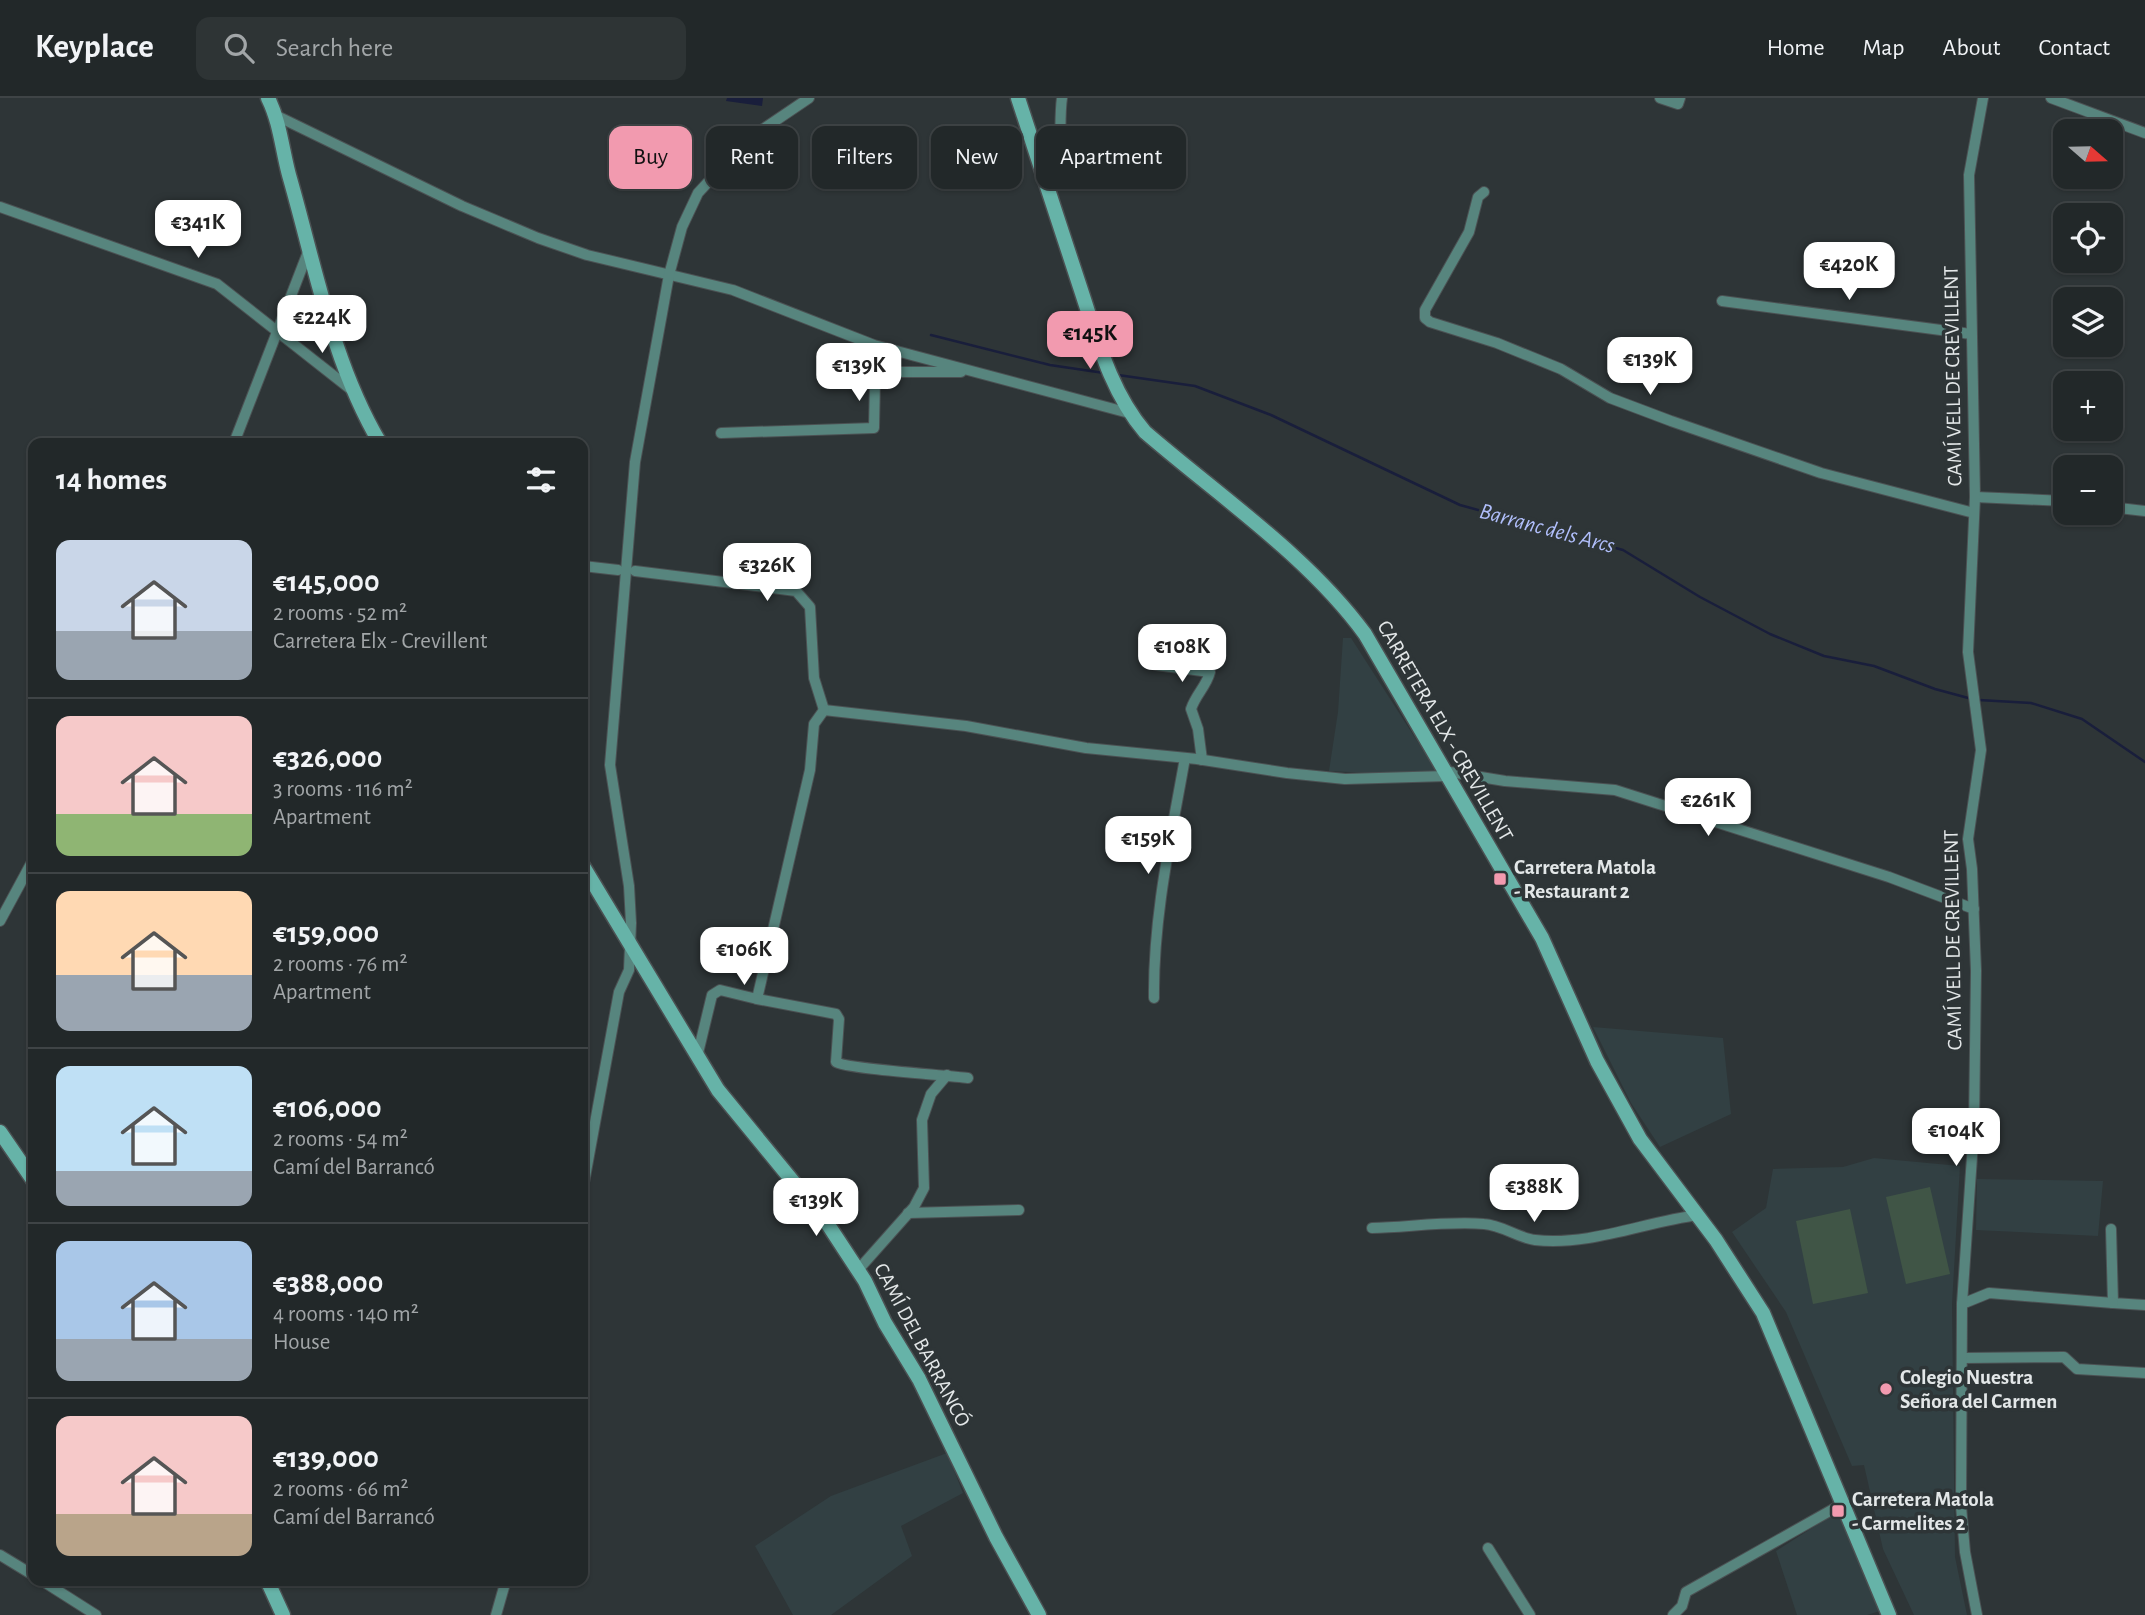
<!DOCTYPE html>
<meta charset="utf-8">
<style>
:root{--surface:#222829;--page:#2e3435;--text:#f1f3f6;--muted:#a2a6a8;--line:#3f4446;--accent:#f29aaf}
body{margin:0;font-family:"Alegreya Sans",sans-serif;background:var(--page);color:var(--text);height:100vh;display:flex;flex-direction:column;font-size:26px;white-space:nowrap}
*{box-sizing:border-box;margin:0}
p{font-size:23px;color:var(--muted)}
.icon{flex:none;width:38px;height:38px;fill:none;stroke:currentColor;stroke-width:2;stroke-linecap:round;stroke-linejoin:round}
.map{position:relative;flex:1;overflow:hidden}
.sheet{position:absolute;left:28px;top:340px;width:560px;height:1148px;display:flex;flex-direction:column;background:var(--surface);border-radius:14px;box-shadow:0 2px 5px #0004,0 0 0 2px var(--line)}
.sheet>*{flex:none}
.banner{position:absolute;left:609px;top:28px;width:665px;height:63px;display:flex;gap:14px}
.needle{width:46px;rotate:110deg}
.fabs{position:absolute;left:2053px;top:21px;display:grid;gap:14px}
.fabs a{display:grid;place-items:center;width:70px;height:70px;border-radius:14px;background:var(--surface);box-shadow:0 2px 5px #0004,0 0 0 2px var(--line);font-size:35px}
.price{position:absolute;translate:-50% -60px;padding:0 16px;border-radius:14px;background:#fff;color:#222;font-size:23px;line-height:46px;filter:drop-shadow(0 2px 4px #0008)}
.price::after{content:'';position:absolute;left:50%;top:42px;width:21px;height:16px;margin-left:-10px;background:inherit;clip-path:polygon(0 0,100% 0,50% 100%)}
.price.current{background:var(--accent);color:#111}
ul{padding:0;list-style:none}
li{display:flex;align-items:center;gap:21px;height:175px;padding:0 28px}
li+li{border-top:2px solid var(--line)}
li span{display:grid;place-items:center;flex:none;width:196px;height:140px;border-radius:14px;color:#555}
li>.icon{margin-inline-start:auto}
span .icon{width:84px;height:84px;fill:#fffc;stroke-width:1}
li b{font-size:30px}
h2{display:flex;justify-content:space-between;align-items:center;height:84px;padding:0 28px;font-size:30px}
.tag{padding:0 24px;border-radius:14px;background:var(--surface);box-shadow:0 2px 5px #0004,0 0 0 2px var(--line);font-size:24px;line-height:63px}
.tag.current{background:var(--accent);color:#111}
header{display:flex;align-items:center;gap:42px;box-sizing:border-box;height:98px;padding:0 35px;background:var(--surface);border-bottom:2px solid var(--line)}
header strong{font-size:33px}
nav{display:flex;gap:38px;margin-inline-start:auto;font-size:24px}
.search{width:490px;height:63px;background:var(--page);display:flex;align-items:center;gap:18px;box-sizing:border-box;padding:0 24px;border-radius:14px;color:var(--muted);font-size:26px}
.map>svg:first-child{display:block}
</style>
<header>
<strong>Keyplace</strong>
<div class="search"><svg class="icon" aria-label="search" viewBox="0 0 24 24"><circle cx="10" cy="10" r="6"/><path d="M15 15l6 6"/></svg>Search here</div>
<nav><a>Home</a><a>Map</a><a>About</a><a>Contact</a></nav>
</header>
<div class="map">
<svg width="2145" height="1517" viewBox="0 0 2145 1517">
<rect width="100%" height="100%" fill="#2e3537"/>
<g fill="#324043">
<polygon points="1343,540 1351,540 1437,674 1413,677 1329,673 1338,614"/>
<polygon points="1593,929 1723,940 1731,1016 1660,1049 1631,1005"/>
<polygon points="1874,1060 1960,1068 1952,1206 1955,1459 1967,1517 1914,1517 1883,1451 1864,1367 1852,1368 1786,1214 1732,1134 1766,1110 1773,1071 1843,1069"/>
<polygon points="1977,1081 2103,1083 2098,1138 1976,1132"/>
<polygon points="947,1355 963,1395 901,1428 912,1458 831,1517 793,1517 755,1448 831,1398"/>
<polygon points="1837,1414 1880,1513 1867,1517 1797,1517 1776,1453"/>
</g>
<g fill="#405546">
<polygon points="1930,1089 1950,1176 1906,1186 1886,1099"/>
<polygon points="1850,1111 1868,1195 1813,1206 1796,1123"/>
</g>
<polygon fill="#191e3b" points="727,0 763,0 762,8 726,3"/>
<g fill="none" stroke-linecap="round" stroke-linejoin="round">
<g stroke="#191e3b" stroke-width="2.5">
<polyline points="931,237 1050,267 1104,275"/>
<polyline points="1118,277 1195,288 1271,317 1460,407 1623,452 1700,499 1770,536 1824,558 1874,568 1935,591 1972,601"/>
<polyline points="1979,602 2031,605 2082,621 2145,664"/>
</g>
<g stroke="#4b5153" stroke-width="12">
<g id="street">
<polyline points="1660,0 1678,6 1680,0"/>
<polyline points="2051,0 2145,35"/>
<polyline points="277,18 462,108 538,140 587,157 733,192 874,247 1129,315"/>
<path d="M1048 91C1065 74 1058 25 1062 0"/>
<polyline points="1484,94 1478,99 1469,134 1425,212 1425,220 1430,224 1497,245 1561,271 1610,300 1671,323 1821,375 1974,415"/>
<polyline points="0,109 217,186 353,293"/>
<polyline points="1722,203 1971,236"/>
<polyline points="721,335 874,330 875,282 887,274 961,274"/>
<polyline points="234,345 308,154"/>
<polyline points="1975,399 2065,403"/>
<polyline points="2110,409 2145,413"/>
<polyline points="583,468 618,472"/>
<polyline points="635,473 796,493 810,509 814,580 824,612"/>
<path d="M1159 532 1156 567 1210 574C1206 589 1196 596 1191 611L1198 631 1202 662"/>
<polyline points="824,612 966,628 1086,650 1197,661 1287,675 1345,681 1447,678"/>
<path d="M824 612 814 626 810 672 757 901 836 916 839 921 836 964C846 971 947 977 968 980"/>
<polyline points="1444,673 1505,683 1615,692 1889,779 1974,811"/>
<polyline points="0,823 33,762"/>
<path d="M1154 900C1153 819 1171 739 1185 660"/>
<polyline points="697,959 712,897 720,892 757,901"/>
<polyline points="583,1090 619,894 629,872 631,825 629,788 610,667 635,364 669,177 682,129 698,95 747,42 809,0"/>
<polyline points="908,1115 1019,1112"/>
<path d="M1372 1130C1409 1129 1448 1123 1484 1126 1502 1127 1518 1140 1535 1142 1591 1148 1644 1124 1698 1117"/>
<polyline points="2111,1131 2113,1205 2145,1207"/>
<polyline points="858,1172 914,1109 924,1090 922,1022 931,996 947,977"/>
<polyline points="1962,1206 1989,1195 2113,1205"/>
<polyline points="1964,1260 2064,1259 2077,1271 2145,1275"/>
<polyline points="1488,1450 1530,1517"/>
<polyline points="0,1457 33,1477"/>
<polyline points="41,1482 96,1517"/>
<polyline points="496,1517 506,1482"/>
<polyline points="1673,1517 1682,1508 1686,1494 1844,1405"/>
<polyline points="1977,1517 1965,1454 1961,1408 1962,1206 1974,1029 1976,873 1972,771 1968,741 1981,652 1968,554 1975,399 1969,77 1983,0"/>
</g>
</g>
<g stroke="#4b5153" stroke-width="17">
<g id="secondary">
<path d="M268 0C280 24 282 51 289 77 315 167 332 264 380 345"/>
<path d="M1018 0C1039 63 1059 126 1080 189 1097 240 1110 293 1145 334 1219 398 1308 458 1365 536L1542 840 1597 963 1640 1041 1716 1142 1763 1215 1889 1517"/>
<polyline points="583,768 718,992 827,1125 865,1183 885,1225 919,1281 996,1439 1039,1517"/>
<polyline points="0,1034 33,1082"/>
<polyline points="267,1482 283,1517"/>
</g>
</g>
<use href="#street" stroke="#57857e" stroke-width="10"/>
<use href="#secondary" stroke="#66b3a8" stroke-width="14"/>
</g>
<g fill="#f29aaf" stroke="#2e3537" stroke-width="2.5">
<rect x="1493" y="774" width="14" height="14" rx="3.5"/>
<circle cx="1886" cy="1291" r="7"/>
<rect x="1831" y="1406" width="14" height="14" rx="3.5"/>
</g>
<g text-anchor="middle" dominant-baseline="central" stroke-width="7" stroke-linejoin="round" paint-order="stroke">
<g font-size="21" fill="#e3e7e8" stroke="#2e3537">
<text transform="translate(1953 278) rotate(-91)">CAMÍ VELL DE CREVILLENT</text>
<text transform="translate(1445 633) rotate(60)">CARRETERA ELX - CREVILLENT</text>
<text transform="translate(1953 842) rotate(-91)">CAMÍ VELL DE CREVILLENT</text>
<text transform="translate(922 1247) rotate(62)">CAMÍ DEL BARRANCÓ</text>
</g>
<g font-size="21" font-weight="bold" fill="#e3e7e8" stroke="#2e3537" text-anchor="start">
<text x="1514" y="769">Carretera Matola<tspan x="1514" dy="24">- Restaurant 2</tspan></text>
<text x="1900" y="1279">Colegio Nuestra<tspan x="1900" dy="24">Señora del Carmen</tspan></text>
<text x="1852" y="1401">Carretera Matola<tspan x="1852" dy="24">- Carmelites 2</tspan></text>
</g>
<g font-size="23" font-style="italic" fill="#b0befa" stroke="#2e3537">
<text transform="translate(1547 431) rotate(15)">Barranc dels Arcs</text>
</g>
</g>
</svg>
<div class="fabs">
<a><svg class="needle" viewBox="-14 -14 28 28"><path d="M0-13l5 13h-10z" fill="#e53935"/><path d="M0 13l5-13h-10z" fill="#a2a6a8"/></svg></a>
<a><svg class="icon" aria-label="locate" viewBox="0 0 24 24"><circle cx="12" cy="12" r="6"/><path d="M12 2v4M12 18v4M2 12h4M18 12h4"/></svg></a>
<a><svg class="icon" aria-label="layers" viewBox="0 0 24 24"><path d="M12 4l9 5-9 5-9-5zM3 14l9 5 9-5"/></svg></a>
<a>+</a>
<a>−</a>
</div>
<b class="price" style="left:198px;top:162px">€341K</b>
<b class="price" style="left:1849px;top:204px">€420K</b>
<b class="price" style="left:322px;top:257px">€224K</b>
<b class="price current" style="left:1090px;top:273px">€145K</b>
<b class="price" style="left:1650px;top:299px">€139K</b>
<b class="price" style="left:859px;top:305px">€139K</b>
<b class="price" style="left:767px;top:505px">€326K</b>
<b class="price" style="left:1182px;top:586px">€108K</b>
<b class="price" style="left:1708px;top:740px">€261K</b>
<b class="price" style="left:1148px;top:778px">€159K</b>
<b class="price" style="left:744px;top:889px">€106K</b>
<b class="price" style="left:1956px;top:1070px">€104K</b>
<b class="price" style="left:1534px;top:1126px">€388K</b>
<b class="price" style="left:816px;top:1140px">€139K</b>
<div class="banner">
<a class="tag current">Buy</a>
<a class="tag">Rent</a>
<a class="tag">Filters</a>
<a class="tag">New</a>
<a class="tag">Apartment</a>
</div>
<section class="sheet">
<h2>14 homes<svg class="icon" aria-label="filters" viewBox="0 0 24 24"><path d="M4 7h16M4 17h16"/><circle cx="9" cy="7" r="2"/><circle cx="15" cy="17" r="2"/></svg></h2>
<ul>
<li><span style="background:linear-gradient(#c9d6e8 65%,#9aa5b1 0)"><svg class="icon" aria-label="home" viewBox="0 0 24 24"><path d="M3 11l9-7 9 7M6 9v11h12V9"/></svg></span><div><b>€145,000</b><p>2 rooms · 52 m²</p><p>Carretera Elx - Crevillent</p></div></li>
<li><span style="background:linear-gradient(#f6c9c9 70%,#8fb573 0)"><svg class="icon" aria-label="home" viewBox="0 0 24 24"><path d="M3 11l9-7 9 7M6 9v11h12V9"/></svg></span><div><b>€326,000</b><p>3 rooms · 116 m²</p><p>Apartment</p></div></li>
<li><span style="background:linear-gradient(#ffd9b3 60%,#9aa5b1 0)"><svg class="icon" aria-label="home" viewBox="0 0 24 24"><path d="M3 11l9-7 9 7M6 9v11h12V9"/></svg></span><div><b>€159,000</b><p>2 rooms · 76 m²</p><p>Apartment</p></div></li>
<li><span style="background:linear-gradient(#bfe0f5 75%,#9aa5b1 0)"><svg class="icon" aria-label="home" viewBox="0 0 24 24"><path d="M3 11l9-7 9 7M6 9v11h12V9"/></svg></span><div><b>€106,000</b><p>2 rooms · 54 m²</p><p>Camí del Barrancó</p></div></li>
<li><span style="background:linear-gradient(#a9c7e8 70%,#9aa5b1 0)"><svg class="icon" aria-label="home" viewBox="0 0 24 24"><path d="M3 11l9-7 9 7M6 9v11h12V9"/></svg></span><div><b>€388,000</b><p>4 rooms · 140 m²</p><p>House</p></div></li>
<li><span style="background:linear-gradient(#f6c9c9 70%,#b9a48a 0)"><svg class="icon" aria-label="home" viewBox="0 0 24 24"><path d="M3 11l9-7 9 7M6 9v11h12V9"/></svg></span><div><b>€139,000</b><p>2 rooms · 66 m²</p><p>Camí del Barrancó</p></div></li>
</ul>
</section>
</div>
